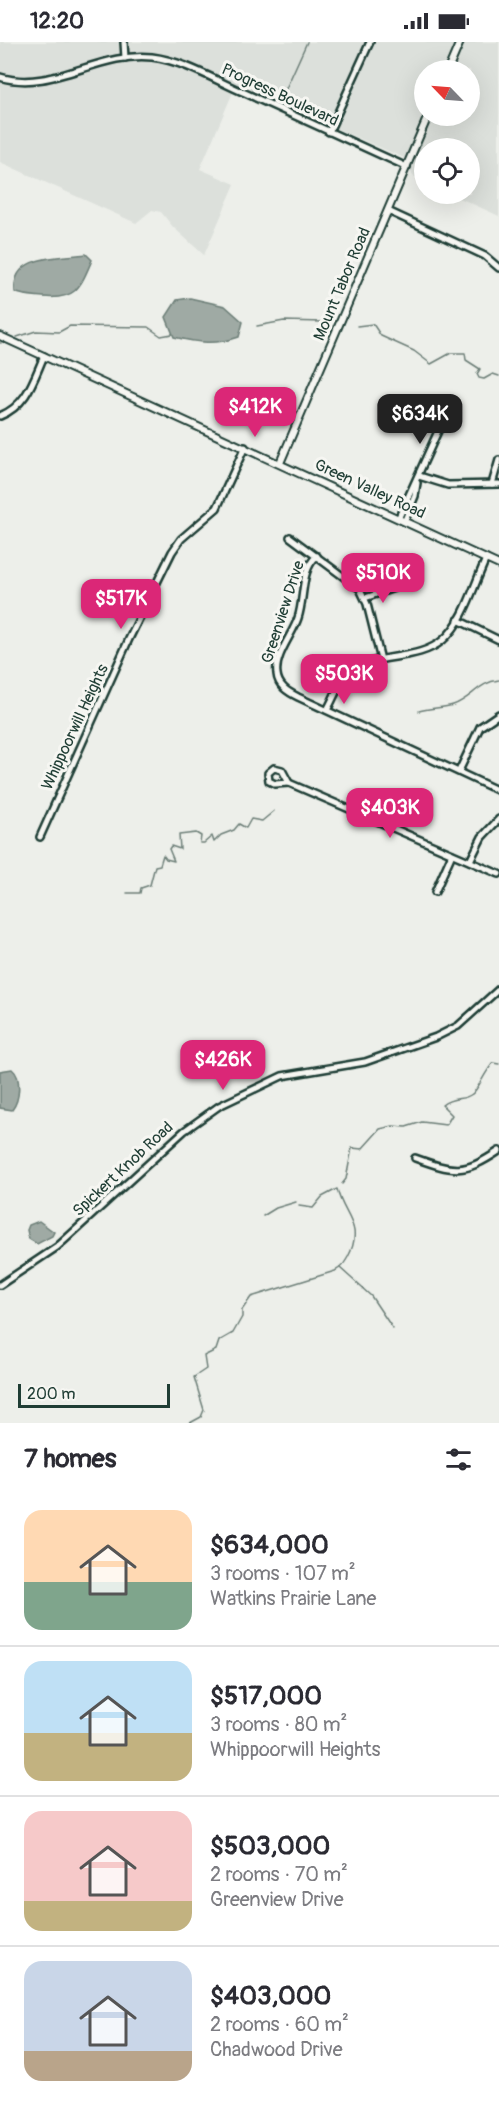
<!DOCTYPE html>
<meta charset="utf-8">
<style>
:root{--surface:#fff;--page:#f2f2f3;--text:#2b2b33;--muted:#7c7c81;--line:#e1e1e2;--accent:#db2777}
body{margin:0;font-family:Pangolin,sans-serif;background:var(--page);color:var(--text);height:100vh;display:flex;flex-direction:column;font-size:22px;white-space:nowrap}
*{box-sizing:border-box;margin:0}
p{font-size:20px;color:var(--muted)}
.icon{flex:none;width:33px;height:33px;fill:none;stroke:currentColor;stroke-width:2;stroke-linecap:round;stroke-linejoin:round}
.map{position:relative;height:1381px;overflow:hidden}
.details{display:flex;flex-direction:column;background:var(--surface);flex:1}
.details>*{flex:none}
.needle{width:39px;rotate:295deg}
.buttons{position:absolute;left:414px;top:18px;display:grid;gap:12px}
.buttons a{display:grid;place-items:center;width:66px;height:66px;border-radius:50%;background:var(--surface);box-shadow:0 6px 24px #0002;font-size:30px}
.scale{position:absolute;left:18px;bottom:15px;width:152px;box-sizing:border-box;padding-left:6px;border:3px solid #1f3d34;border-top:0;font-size:16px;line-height:21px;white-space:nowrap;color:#1f3d34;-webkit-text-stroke:4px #f6f6f2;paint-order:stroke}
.price{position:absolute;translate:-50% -51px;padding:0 14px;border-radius:12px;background:var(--accent);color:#fff;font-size:20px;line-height:39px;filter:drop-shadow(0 2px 3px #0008)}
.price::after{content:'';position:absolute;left:50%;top:36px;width:18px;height:14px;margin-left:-9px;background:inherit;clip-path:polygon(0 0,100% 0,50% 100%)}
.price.active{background:#222;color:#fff}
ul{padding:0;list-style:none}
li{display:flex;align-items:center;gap:18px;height:150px;padding:0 24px}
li+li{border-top:2px solid var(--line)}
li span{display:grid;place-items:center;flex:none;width:168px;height:120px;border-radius:18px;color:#555}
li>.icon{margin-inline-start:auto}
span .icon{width:72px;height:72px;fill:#fffc;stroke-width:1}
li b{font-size:26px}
h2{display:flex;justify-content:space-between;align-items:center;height:72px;padding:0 24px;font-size:26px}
.status{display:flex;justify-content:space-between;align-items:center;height:42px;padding:0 30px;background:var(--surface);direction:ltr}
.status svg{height:16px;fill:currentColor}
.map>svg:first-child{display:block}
</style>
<div class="status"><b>12:20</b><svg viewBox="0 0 49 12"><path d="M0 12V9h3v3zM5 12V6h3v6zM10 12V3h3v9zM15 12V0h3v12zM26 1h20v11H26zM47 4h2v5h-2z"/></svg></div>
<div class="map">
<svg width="499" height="1381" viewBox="0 0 499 1381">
<rect width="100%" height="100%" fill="#edefea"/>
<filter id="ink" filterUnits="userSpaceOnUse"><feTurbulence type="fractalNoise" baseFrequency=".0167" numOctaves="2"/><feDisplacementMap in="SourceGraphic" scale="12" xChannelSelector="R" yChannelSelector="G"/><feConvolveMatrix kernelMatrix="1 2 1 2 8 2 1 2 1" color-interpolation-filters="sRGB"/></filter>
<g filter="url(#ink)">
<path fill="#dce0db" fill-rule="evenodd" d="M0 0H499V174L451 152H470V106H424V139L413 134 404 116 236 43 200 127 235 142 204 213 173 185 161 170 152 168 136 181 0 120ZM424 28H470V74H424Z"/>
<g fill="#9faaa4" stroke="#6c7e77" stroke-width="1.5">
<path d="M86 212 92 218C80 246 76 258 43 255 34 254 23 254 15 250 11 211 61 216 86 212Z"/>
<path d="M190 256 225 264 243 280 239 295C216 303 198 301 174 295L166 275 177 258Z"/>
<path d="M12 1027C22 1035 20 1058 12 1068L0 1066V1029Z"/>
<polygon points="39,1179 54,1190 52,1194 37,1202 29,1197 27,1188 29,1183"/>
</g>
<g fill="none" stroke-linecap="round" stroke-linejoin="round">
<g stroke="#6c7e77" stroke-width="1.5">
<polyline points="257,53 279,62 307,0"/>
<polyline points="257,284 284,279 323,280"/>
<polyline points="357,284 373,282 381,294 414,309 431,322 451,311 465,311 466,318 480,327 477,332 479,336 484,337 493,332 499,334"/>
<polyline points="17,295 36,289 59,290 70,284 148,285 161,294 172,292"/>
<polyline points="0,301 1,301"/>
<path d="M419 669C430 666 444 666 453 663 471 657 479 640 499 638"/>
<polyline points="127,851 140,851 141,846 150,843 155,824 160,823 163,813 166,817 174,819 169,807 171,804 180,807 179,793 196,791 201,794 200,801 204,801 212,794 214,800 221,793 234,788 239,782 246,786 251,777 262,779 274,769"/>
<path d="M342 1142 346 1137 352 1106 362 1107 380 1087 393 1084 406 1085 422 1080 446 1083 452 1073 442 1063C454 1054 463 1059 472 1052 477 1049 485 1030 493 1021L499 1022"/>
<polyline points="263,1174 276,1166 296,1160"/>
<polyline points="340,1226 371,1254 393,1287"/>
<path d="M190 1381 201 1375 204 1368 194 1335 206 1327 204 1314 216 1308 219 1299 233 1291 242 1275V1268L251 1255 335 1229C342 1225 344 1222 348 1215 365 1183 343 1174 337 1147L322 1155 313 1166 299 1164"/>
</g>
<g stroke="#1f3d34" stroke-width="10">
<g id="minor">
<polyline points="124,0 125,16"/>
<path d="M0 35C52 51 99 9 152 15 184 19 215 38 245 51 299 76 353 100 407 125"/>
<polyline points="329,90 370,0"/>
<polyline points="388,169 485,214 499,226"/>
<path d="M0 374C27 363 33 339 44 314"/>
<polyline points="419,434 448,443 499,442"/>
<polyline points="492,442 499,418"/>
<polyline points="399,475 444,376 440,369 444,364 450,364 453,369 452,374 444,376"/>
<polyline points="405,478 415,454 417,441"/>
<polyline points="290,495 360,547 367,562 381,618"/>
<path d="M317 514C300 528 305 556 298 576 293 592 274 614 277 632 278 644 288 650 298 655L499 749"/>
<polyline points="365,556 394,546"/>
<polyline points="458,578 499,598"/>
<path d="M327 668C334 656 338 642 348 632 373 609 416 621 443 598 465 579 474 542 486 517"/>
<polygon points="274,726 282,728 289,741 275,742 269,739 268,731"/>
<polyline points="459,729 480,685 499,672"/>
<polyline points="289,741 499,832"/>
<polyline points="40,795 129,597 172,510 181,497 217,466 245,405"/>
<polyline points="470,819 482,795 499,777"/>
<polyline points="435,850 452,812"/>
<path d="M415 1116C454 1130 463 1133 499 1109"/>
<polyline points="0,1243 57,1205 184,1089 219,1064 282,1034 365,1020 436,995 458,984 499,947"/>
</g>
</g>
<g stroke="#1f3d34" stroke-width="10">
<g id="tertiary">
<polyline points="448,28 460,0"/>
<polyline points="0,294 499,523"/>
<polyline points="280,421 428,74"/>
</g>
</g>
<use href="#minor" stroke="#f6f6f2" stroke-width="5"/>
<use href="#tertiary" stroke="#f6f6f2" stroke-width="6"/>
</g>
</g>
<g text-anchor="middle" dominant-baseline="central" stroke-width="6" stroke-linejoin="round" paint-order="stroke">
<g font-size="16" fill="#1f3d34" stroke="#f6f6f2">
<text transform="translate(280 53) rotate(25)">Progress Boulevard</text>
<text transform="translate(342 242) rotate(-67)">Mount Tabor Road</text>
<text transform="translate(370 447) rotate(25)">Green Valley Road</text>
<text transform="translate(283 570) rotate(-72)">Greenview Drive</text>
<text transform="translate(75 685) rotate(-65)">Whippoorwill Heights</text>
<text transform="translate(123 1127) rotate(-43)">Spickert Knob Road</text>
</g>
</g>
</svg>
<div class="buttons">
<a><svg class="needle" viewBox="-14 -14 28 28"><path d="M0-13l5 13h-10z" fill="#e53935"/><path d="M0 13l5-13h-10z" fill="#7c7c81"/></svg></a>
<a><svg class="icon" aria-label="locate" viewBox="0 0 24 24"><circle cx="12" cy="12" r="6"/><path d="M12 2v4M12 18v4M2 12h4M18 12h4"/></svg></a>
</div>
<div class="scale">200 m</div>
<b class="price" style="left:255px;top:396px">$412K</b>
<b class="price active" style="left:420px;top:403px">$634K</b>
<b class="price" style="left:383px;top:562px">$510K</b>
<b class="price" style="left:121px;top:588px">$517K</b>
<b class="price" style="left:344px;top:663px">$503K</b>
<b class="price" style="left:390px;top:797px">$403K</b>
<b class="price" style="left:223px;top:1049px">$426K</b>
</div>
<section class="details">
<h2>7 homes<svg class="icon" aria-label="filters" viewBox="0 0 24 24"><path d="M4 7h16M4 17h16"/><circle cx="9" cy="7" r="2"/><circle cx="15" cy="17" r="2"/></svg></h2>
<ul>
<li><span style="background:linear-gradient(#ffd9b3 60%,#7fa58c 0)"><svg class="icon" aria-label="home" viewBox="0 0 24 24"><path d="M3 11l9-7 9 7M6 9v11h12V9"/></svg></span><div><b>$634,000</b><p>3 rooms · 107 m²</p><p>Watkins Prairie Lane</p></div></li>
<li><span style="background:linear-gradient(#bfe0f5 60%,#c2b280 0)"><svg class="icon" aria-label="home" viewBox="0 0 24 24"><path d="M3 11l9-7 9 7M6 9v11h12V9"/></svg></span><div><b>$517,000</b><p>3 rooms · 80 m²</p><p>Whippoorwill Heights</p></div></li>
<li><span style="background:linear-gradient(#f6c9c9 75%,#c2b280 0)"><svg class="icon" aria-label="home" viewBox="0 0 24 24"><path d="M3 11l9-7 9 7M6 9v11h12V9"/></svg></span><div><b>$503,000</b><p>2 rooms · 70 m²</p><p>Greenview Drive</p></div></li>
<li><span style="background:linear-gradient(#c9d6e8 75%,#b9a48a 0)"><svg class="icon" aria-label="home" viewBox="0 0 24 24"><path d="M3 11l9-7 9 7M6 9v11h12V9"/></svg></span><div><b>$403,000</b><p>2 rooms · 60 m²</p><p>Chadwood Drive</p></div></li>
</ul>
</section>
